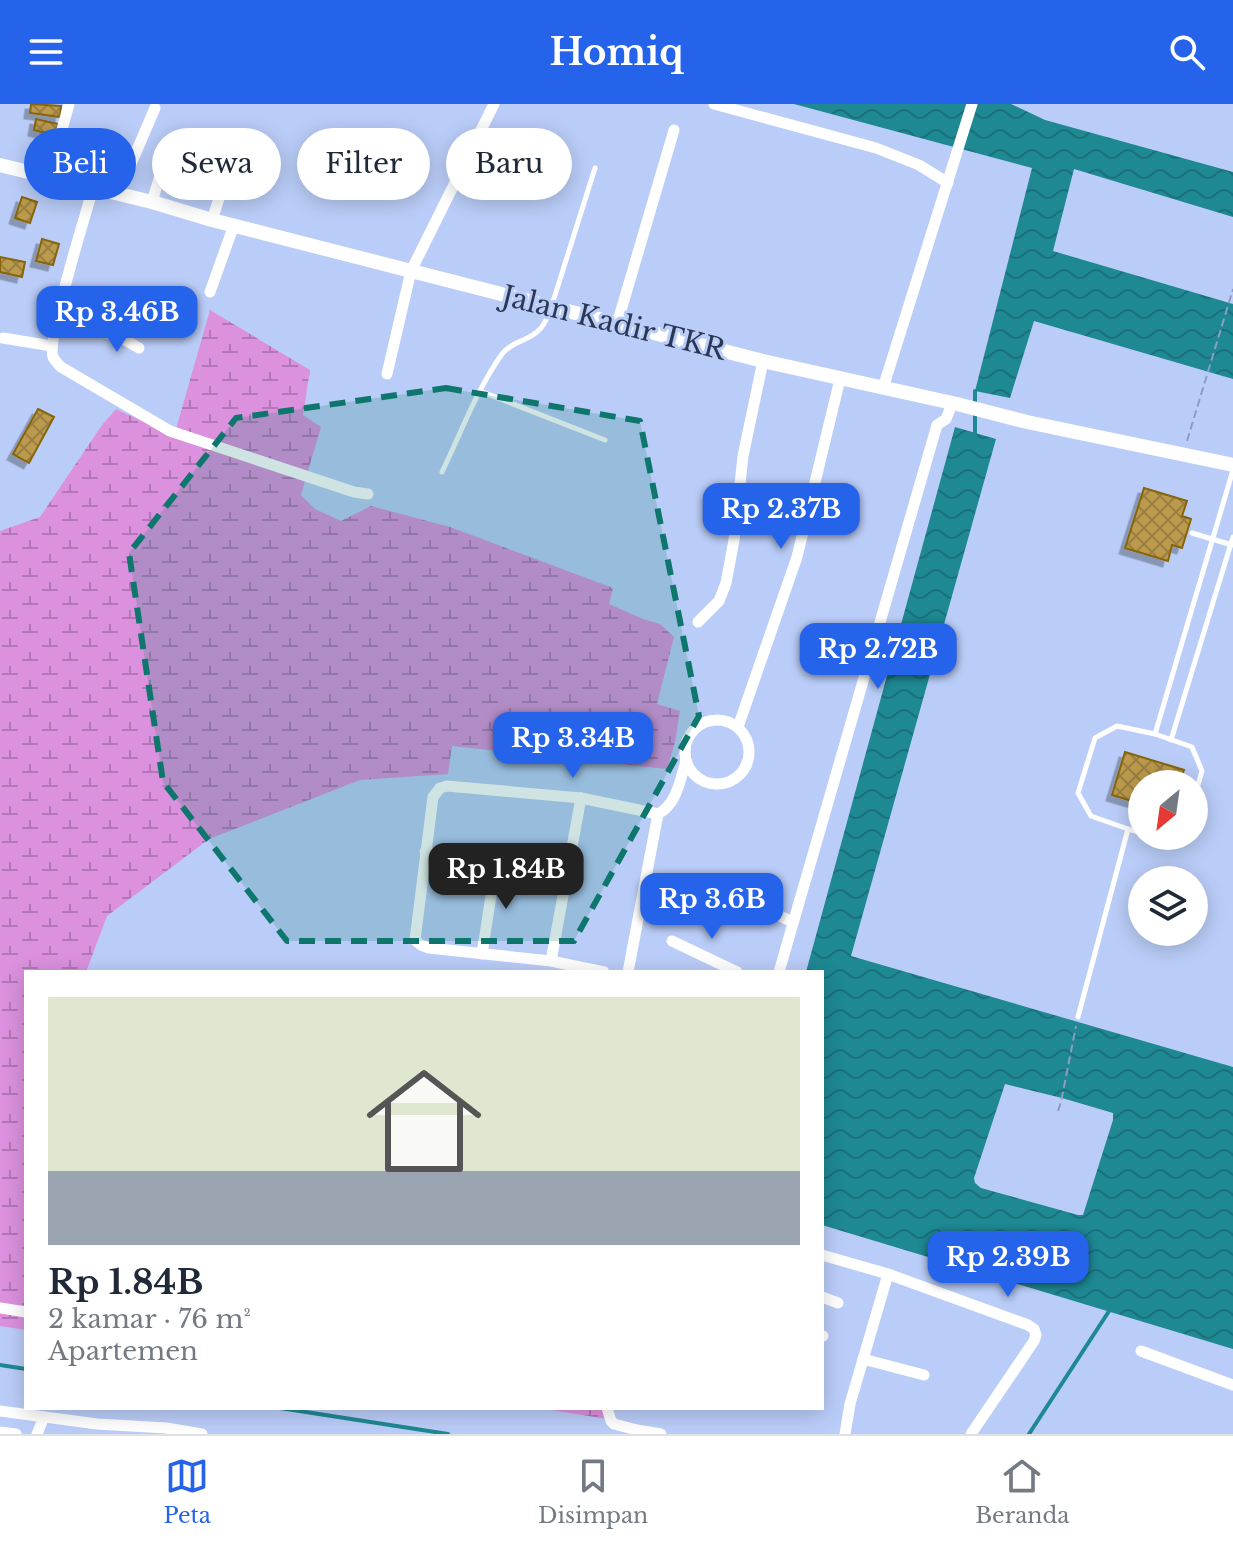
<!DOCTYPE html>
<html lang="id">
<meta charset="utf-8">
<style>
:root{--surface:#fff;--page:#f2f2f3;--text:#1f2937;--muted:#747a83;--line:#e0e1e3;--accent:#2563eb}
body{margin:0;font-family:"Libre Baskerville",serif;background:var(--page);color:var(--text);height:100vh;display:flex;flex-direction:column;font-size:30px;white-space:nowrap}
*{box-sizing:border-box;margin:0}
p{font-size:26px;color:var(--muted)}
.icon{flex:none;width:44px;height:44px;fill:none;stroke:currentColor;stroke-width:2;stroke-linecap:round;stroke-linejoin:round}
.map{position:relative;flex:1;overflow:hidden}
.details{position:absolute;left:24px;top:866px;width:800px;height:440px;display:flex;flex-direction:column;background:var(--surface);border-radius:0px;box-shadow:0 4px 20px #0003}
.details>*{flex:none}
.banner{position:absolute;left:24px;top:24px;width:800px;height:72px;display:flex;gap:16px}
.needle{width:52px;rotate:209deg}
.buttons{position:absolute;left:1128px;top:666px;display:grid;gap:16px}
.buttons a{display:grid;place-items:center;width:80px;height:80px;border-radius:50%;background:var(--surface);box-shadow:0 4px 20px #0003;font-size:40px}
.price{position:absolute;translate:-50% -68px;padding:0 18px;border-radius:16px;background:var(--accent);color:#fff;font-size:26px;line-height:52px;filter:drop-shadow(0 2px 4px #0008)}
.price::after{content:'';position:absolute;left:50%;top:48px;width:24px;height:18px;margin-left:-12px;background:inherit;clip-path:polygon(0 0,100% 0,50% 100%)}
.price.current{background:#222;color:#fff}
ul{padding:0;list-style:none}
li{display:grid;align-content:center;gap:16px;height:424px;padding:0 24px}
li span{display:grid;place-items:center;height:248px;border-radius:0px;color:#555}
li>.icon{margin-inline-start:auto}
span .icon{width:144px;height:144px;fill:#fffc;stroke-width:1}
li b{font-size:34px}
.pill{padding:0 28px;border-radius:36px;background:var(--surface);box-shadow:0 4px 20px #0003;font-size:28px;line-height:72px}
.pill.current{background:var(--accent);color:#fff}
header{display:flex;justify-content:space-between;align-items:center;height:104px;padding:0 24px;background:var(--accent);color:#fff;font-size:36px;font-weight:700}
.tab-bar{display:flex;justify-content:space-around;align-items:center;height:112px;border-top:2px solid var(--line);background:var(--surface);font-size:22px;color:var(--muted)}
.tab-bar a{display:grid;justify-items:center;gap:4px}
.tab-bar .current{color:var(--accent)}
.map>svg:first-child{display:block}
</style>
<header><svg class="icon" aria-label="menu" viewBox="0 0 24 24"><path d="M4 6h16M4 12h16M4 18h16"/></svg>Homiq<svg class="icon" aria-label="search" viewBox="0 0 24 24"><circle cx="10" cy="10" r="6"/><path d="M15 15l6 6"/></svg></header>
<div class="map">
<svg width="1233" height="1330" viewBox="0 0 1233 1330">
<defs>
<pattern id="wetland-marsh" width="20" height="14" patternUnits="userSpaceOnUse" patternTransform="scale(2)"><rect width="20" height="14" fill="#db91de"/><path d="M1 5h8M5 5V1M11 12h8M15 12V8" fill="none" stroke="#b277b7"/></pattern>
<pattern id="water-waves" width="16" height="10" patternUnits="userSpaceOnUse" patternTransform="scale(2)"><rect width="16" height="10" fill="#1e8893"/><path d="M0 5q4-4 8 0t8 0" fill="none" stroke="#1b707b"/></pattern>
<pattern id="building-cross-hatch" width="8" height="8" patternUnits="userSpaceOnUse" patternTransform="scale(2)"><rect width="8" height="8" fill="#bc9a4c"/><path d="M0 0l8 8M0 8l8-8" fill="none" stroke="#997f42"/></pattern>
<filter id="shadow"><feDropShadow dx="-5.5" dy="5.5" stdDeviation="0" flood-color="#0004"/></filter>
</defs>
<rect width="100%" height="100%" fill="#bacdf8"/>
<g fill="url(#wetland-marsh)">
<polygon points="210,206 310,266 303,311 321,323 301,391 315,405 341,417 371,402 450,423 613,484 609,500 643,515 660,520 674,533 657,600 680,607 675,638 667,665 452,642 448,670 360,676 209,735 107,812 86,868 26,868 26,1226 0,1222 0,427 40,413 102,321 116,305 174,332"/>
<polygon points="538,1304 603,1304 614,1316"/>
</g>
<g fill="url(#water-waves)" fill-rule="evenodd">
<polygon points="794,0 1011,0 1045,16 1233,68 1233,113 1074,65 1053,147 1233,200 1233,275 1034,217 1010,294 975,287 1032,64"/>
<path d="M955 323 996 335 851 852 1233 963V1245L822 1121V868H806ZM1005 980 1062 994 1113 1009V1016L1083 1111H1078L981 1084 975 1079 974 1074Z"/>
</g>
<g fill="none" stroke-linecap="round" stroke-linejoin="round">
<g stroke="#1e8893" stroke-width="4">
<polyline points="975,287 975,300"/>
<polyline points="975,309 975,332"/>
<polyline points="0,1261 26,1265"/>
<polyline points="280,1304 448,1330"/>
<polyline points="1029,1330 1111,1204"/>
</g>
</g>
<g fill="url(#building-cross-hatch)" stroke="#866509" stroke-width="2" filter="url(#shadow)">
<polygon points="31,0 61,2 60,13 30,9"/>
<polygon points="36,15 58,20 56,32 34,26"/>
<polygon points="22,93 37,98 30,119 15,114"/>
<polygon points="42,135 59,140 53,161 36,157"/>
<polygon points="0,153 25,158 22,173 0,168"/>
<polygon points="38,305 54,313 29,359 13,350"/>
<polygon points="1144,384 1187,397 1182,412 1191,415 1182,444 1172,441 1168,457 1125,444"/>
<polygon points="1125,648 1184,666 1179,680 1142,680 1142,700 1112,691"/>
</g>
<g fill="none" stroke-linecap="round" stroke-linejoin="round">
<g stroke="#8c9dc3" stroke-width="2" stroke-dasharray="8 4" stroke-linecap="butt">
<polyline points="1187,337 1233,185"/>
<polyline points="1058,1007 1061,998 1076,922"/>
</g>
<g stroke="#fff" stroke-width="5">
<polyline points="480,287 605,336"/>
<path d="M442 368C461 329 477 285 502 250 512 237 529 237 539 226 545 221 548 211 551 204L595 64"/>
<polyline points="1192,429 1232,441"/>
<polyline points="1171,636 1233,433"/>
<polyline points="1194,695 1202,667 1192,643 1155,630 1233,366"/>
<polyline points="1128,725 1091,712 1078,689 1095,634 1117,622 1155,630"/>
<polyline points="1153,732 1165,736 1171,732"/>
<polyline points="1078,913 1128,725 1142,729"/>
</g>
<g stroke="#fff" stroke-width="11">
<polyline points="714,0 876,44 919,61 948,79"/>
<polyline points="49,73 69,0"/>
<path d="M93 84C86 110 46 236 53 253 55 257 58 260 61 263L170 327 354 388 368 390"/>
<polyline points="118,90 155,4"/>
<polyline points="152,98 170,38"/>
<polyline points="212,116 235,45"/>
<polyline points="210,188 234,121"/>
<polyline points="57,214 120,233 136,193"/>
<polyline points="617,220 674,26"/>
<polyline points="120,233 139,244"/>
<polyline points="3,234 52,242"/>
<polyline points="387,270 411,167 494,0"/>
<polyline points="883,284 972,0"/>
<polyline points="698,518 719,497 726,479 734,436 743,352 763,257"/>
<circle cx="717" cy="648" r="32"/>
<polyline points="738,623 797,453 840,275"/>
<polyline points="425,748 567,771"/>
<polyline points="699,776 793,818"/>
<polyline points="672,837 737,868"/>
<polyline points="482,850 496,759"/>
<polyline points="551,857 581,694"/>
<path d="M604 868 551 857 429 844 421 841 415 836 433 693 440 684 447 682 581 694 658 710C677 700 680 676 686 657"/>
<polyline points="628,868 658,710"/>
<polyline points="779,868 937,321 946,315 952,300"/>
<polyline points="822,1151 888,1170 1028,1221 1034,1225 1036,1231 1034,1237 971,1330"/>
<polyline points="822,1193 838,1199"/>
<polyline points="0,1204 26,1208"/>
<polyline points="822,1232 823,1232"/>
<polyline points="1141,1247 1233,1281"/>
<polyline points="863,1255 924,1271"/>
<polyline points="607,1304 611,1317 614,1320 637,1326 661,1330"/>
<polyline points="0,1307 97,1320 166,1324 202,1330"/>
<polyline points="0,1328 16,1330"/>
<polyline points="37,1330 44,1313"/>
<polyline points="845,1330 850,1300 888,1170"/>
</g>
<polyline stroke="#fff" stroke-width="14" points="0,61 152,98 212,116 763,257 957,300 1027,318 1233,361"/>
</g>
<path fill="#0f766e" fill-opacity="0.2" stroke="#0f766e" stroke-width="6" stroke-dasharray="16 10" stroke-linejoin="round" d="M446 284 640 317 699 612 574 837H287L163 678 129 449 236 314Z"/>
<g text-anchor="middle" dominant-baseline="central" stroke-width="6" stroke-linejoin="round" paint-order="stroke">
<g font-size="28" fill="#2b3854" stroke="#bacdf8">
<text transform="translate(614 219) rotate(14)">Jalan Kadir TKR</text>
</g>
</g>
</svg>
<div class="buttons">
<a><svg class="needle" viewBox="-14 -14 28 28"><path d="M0-13l5 13h-10z" fill="#e53935"/><path d="M0 13l5-13h-10z" fill="#747a83"/></svg></a>
<a><svg class="icon" aria-label="layers" viewBox="0 0 24 24"><path d="M12 4l9 5-9 5-9-5zM3 14l9 5 9-5"/></svg></a>
</div>
<b class="price" style="left:117px;top:250px">Rp 3.46B</b>
<b class="price" style="left:781px;top:447px">Rp 2.37B</b>
<b class="price" style="left:878px;top:587px">Rp 2.72B</b>
<b class="price" style="left:573px;top:676px">Rp 3.34B</b>
<b class="price current" style="left:506px;top:807px">Rp 1.84B</b>
<b class="price" style="left:712px;top:837px">Rp 3.6B</b>
<b class="price" style="left:1008px;top:1195px">Rp 2.39B</b>
<div class="banner">
<a class="pill current">Beli</a>
<a class="pill">Sewa</a>
<a class="pill">Filter</a>
<a class="pill">Baru</a>
</div>
<section class="details">
<ul>
<li><span style="background:linear-gradient(#dfe7d0 70%,#9aa5b1 0)"><svg class="icon" aria-label="home" viewBox="0 0 24 24"><path d="M3 11l9-7 9 7M6 9v11h12V9"/></svg></span><div><b>Rp 1.84B</b><p>2 kamar · 76 m²</p><p>Apartemen</p></div></li>
</ul>
</section>
</div>
<nav class="tab-bar">
<a class="current"><svg class="icon" aria-label="map" viewBox="0 0 24 24"><path d="M3 6l6-2 6 2 6-2v14l-6 2-6-2-6 2zM9 4v14M15 6v14"/></svg>Peta</a>
<a><svg class="icon" aria-label="saved" viewBox="0 0 24 24"><path d="M7 4h10v16l-5-4-5 4z"/></svg>Disimpan</a>
<a><svg class="icon" aria-label="home" viewBox="0 0 24 24"><path d="M3 11l9-7 9 7M6 9v11h12V9"/></svg>Beranda</a>
</nav>
